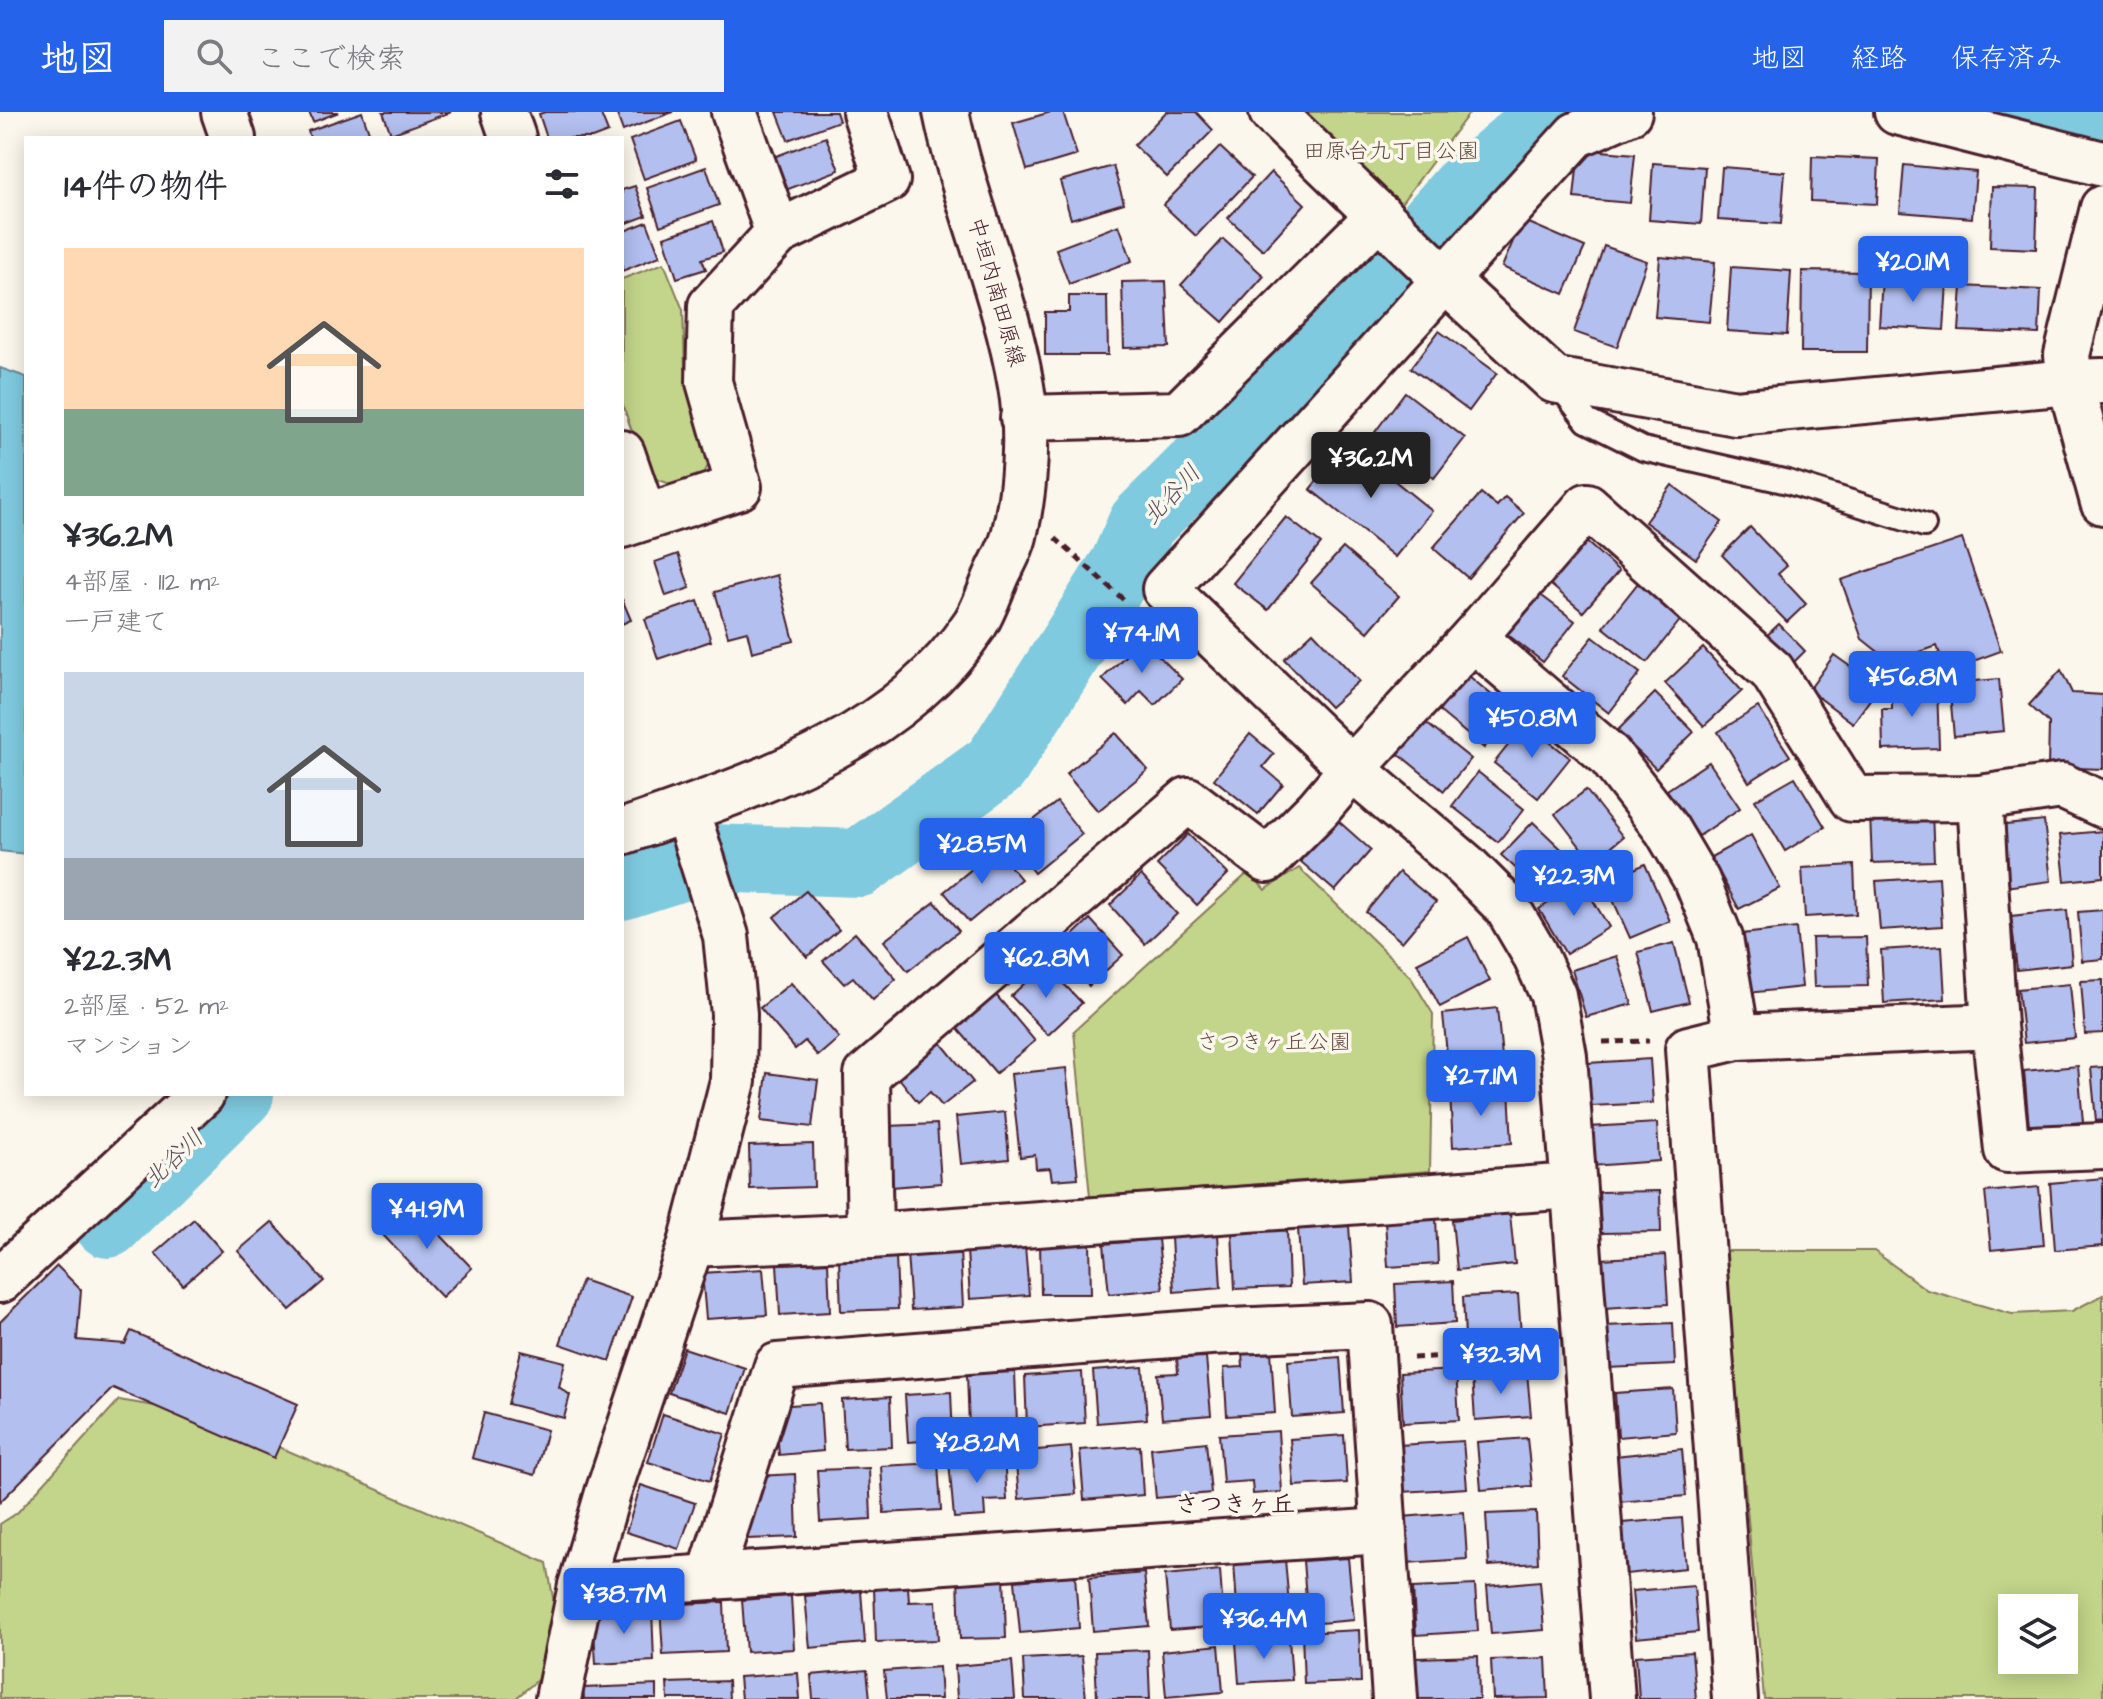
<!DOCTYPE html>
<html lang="ja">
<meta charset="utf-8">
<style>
:root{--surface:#fff;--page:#f2f2f3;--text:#2b2b33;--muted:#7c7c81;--accent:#2563eb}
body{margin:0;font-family:"Architects Daughter","Klee One",sans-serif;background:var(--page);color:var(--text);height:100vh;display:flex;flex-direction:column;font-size:30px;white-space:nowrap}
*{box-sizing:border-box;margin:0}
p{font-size:26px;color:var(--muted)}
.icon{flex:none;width:44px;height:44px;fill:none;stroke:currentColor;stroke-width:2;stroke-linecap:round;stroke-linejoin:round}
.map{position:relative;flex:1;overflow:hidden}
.sheet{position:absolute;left:24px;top:24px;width:600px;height:960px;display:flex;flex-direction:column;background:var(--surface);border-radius:0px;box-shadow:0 4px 20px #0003}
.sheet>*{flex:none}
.buttons{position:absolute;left:1998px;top:1482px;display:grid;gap:16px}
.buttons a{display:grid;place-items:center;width:80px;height:80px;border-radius:0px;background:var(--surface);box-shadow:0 4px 20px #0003;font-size:40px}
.price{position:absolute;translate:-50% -68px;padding:0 18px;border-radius:8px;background:var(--accent);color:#fff;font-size:26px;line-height:52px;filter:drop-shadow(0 2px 4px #0008)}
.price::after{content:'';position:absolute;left:50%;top:48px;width:24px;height:18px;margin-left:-12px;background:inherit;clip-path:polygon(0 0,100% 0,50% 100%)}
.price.on{background:#222;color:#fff}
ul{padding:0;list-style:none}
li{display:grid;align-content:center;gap:16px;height:424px;padding:0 40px}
li span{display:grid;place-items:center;height:248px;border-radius:0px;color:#555}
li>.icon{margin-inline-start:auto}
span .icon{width:144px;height:144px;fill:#fffc;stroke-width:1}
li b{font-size:34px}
h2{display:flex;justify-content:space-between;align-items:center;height:96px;padding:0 40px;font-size:34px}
header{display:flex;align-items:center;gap:48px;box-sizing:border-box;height:112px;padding:0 40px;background:var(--accent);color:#fff}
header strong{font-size:38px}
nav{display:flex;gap:44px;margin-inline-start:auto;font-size:28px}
.search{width:560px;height:72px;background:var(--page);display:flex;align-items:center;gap:20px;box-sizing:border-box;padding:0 28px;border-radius:0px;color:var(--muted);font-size:30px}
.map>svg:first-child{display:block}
</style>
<header>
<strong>地図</strong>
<div class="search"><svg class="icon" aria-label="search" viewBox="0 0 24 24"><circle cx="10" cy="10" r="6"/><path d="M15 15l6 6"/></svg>ここで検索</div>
<nav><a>地図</a><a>経路</a><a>保存済み</a></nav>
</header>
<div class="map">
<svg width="2103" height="1587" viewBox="0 0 2103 1587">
<rect width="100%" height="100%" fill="#fbf7ec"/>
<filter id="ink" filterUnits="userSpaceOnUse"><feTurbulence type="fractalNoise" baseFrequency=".0125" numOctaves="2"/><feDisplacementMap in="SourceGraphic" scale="16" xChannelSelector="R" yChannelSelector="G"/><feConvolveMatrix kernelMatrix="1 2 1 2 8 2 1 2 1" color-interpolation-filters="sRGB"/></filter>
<g filter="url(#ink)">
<g fill="#c3d58a" stroke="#867a5a" stroke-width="2" fill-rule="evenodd">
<polygon points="1298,0 1470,0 1396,98"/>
<polygon points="664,151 683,198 685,257 709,352 699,370 679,375 647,364 622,290 622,167"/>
<polygon points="1299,756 1410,864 1433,902 1430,1059 1090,1085 1074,919 1249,760 1265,778"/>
<path d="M1724 1139H1874L1927 1178 2012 1202 2072 1199 2103 1183V1587H1764ZM2012 1496H2064V1548H2012Z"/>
<polygon points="119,1288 203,1302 547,1451 557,1508 542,1564 515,1587 0,1587 0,1412 17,1401"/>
</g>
<polygon fill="#7fcadf" stroke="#6a8697" stroke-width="2" points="0,256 26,265 26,742 0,739"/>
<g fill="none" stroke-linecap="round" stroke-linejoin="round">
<g stroke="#7fcadf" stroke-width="68">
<polyline points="2031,0 2103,18"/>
<polyline points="622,774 709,746 859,751 996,653 1124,452 1142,411 1378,175 1463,78 1553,0"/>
<polyline points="108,1112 240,982"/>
</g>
</g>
<g fill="#b2bfef" stroke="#4a1f2b" stroke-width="2">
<polygon points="309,0 339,0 313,10"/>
<polygon points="362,0 371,26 310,26 308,19"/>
<polygon points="383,0 451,0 391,22"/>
<polygon points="545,0 600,0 608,20 592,26 547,26 539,2"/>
<polygon points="616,0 673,0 623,19"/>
<polygon points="777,0 836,0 839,9 788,28"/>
<polygon points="1051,0 1063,0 1077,43 1027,58 1013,11"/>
<polygon points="1166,0 1196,0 1213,18 1167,65 1134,33"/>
<polygon points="681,9 696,48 644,67 630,28"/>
<polygon points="826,25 839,58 783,79 771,46"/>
<polygon points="1220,35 1252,65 1196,124 1163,93"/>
<polygon points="1579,37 1635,42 1630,91 1574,86"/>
<polygon points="1812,44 1879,47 1877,92 1811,89"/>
<polygon points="1653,51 1705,55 1701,112 1649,108"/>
<polygon points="1904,53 1976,60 1972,106 1900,100"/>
<polygon points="1113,54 1124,91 1071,107 1060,69"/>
<polygon points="706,55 719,93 660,114 647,76"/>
<polygon points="1722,55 1785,60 1781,112 1718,108"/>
<polygon points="1271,60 1305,92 1263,138 1228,106"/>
<polygon points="635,74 646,104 622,113 622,78"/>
<polygon points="1992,75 2038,76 2036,137 1990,135"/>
<polygon points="1522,108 1585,135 1564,182 1502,155"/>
<polygon points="713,109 723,140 702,147 706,157 677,166 664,125"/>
<polygon points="647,110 660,144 622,159 622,120"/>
<polygon points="1119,113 1132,149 1069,172 1056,137"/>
<polygon points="1223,127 1264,164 1223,210 1181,173"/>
<polygon points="1604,134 1647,149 1617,235 1574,220"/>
<polygon points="1660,145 1715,150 1709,210 1655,205"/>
<polygon points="1731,155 1791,159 1787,223 1727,219"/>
<polygon points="1802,159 1868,160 1867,240 1801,240"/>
<polygon points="1882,166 1947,171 1944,218 1879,214"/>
<polygon points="1166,169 1169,235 1124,236 1122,170"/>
<polygon points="1962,174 2041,178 2039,222 1959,219"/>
<polygon points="1069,184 1107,184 1108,243 1045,243 1045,200 1069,200"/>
<polygon points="1439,219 1497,261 1469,299 1411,256"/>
<polygon points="1405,280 1465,326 1434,366 1375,320"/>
<polygon points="1348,331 1432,399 1395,445 1310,377"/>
<polygon points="1672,373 1722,410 1696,447 1645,410"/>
<polygon points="1481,381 1497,394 1505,385 1524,401 1468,466 1433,436"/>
<polygon points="1286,405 1321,432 1268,498 1233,471"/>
<polygon points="1750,415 1787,454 1778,462 1806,492 1787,510 1722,443"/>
<polygon points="1582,426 1619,459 1583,500 1545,468"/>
<polygon points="1962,427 2001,539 1946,559 1937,534 1891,550 1862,527 1841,468"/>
<polygon points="1343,436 1399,484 1368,520 1311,471"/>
<polygon points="678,442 690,476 666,484 655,450"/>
<polygon points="777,463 794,529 752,540 747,519 728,524 715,480"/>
<polygon points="1638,471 1682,506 1647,550 1603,515"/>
<polygon points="1534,478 1575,509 1543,550 1503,519"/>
<polygon points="622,487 631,508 622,512"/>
<polygon points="698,489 711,529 658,547 645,507"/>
<polygon points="1779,512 1805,539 1789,555 1762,528"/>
<polygon points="1313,520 1359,569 1330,595 1284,547"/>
<polygon points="1593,525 1640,561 1609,601 1562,564"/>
<polygon points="1142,527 1182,567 1155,593 1141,579 1128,593 1102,567"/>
<polygon points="1703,536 1742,579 1704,614 1665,571"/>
<polygon points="1834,543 1879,575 1853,611 1809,578"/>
<polygon points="2061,558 2072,581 2103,583 2103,657 2048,655 2049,611 2029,593"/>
<polygon points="1469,564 1513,601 1484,636 1439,599"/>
<polygon points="1999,567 2004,619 1954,624 1949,571"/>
<polygon points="1937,573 1939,636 1883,638 1882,597 1892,597 1892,575"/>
<polygon points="1655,581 1694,620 1656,657 1617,619"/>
<polygon points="1758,595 1790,644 1749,670 1718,620"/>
<polygon points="1421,607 1471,647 1444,679 1395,639"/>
<polygon points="1526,611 1570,646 1538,686 1494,651"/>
<polygon points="1116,621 1148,658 1098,699 1066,662"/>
<polygon points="1250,622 1274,642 1263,655 1283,672 1258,702 1214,667"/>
<polygon points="1709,650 1740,696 1699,724 1667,678"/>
<polygon points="1478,660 1524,697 1498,730 1452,694"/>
<polygon points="1795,665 1825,715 1785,739 1755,688"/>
<polygon points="1586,678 1623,725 1592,750 1555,702"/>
<polygon points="1057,690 1082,722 1034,761 1008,728"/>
<polygon points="1932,700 1934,749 1872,751 1870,702"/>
<polygon points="1336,707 1371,738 1335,779 1300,749"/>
<polygon points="2044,709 2051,769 2005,775 1997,714"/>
<polygon points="1533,710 1574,749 1543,781 1501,743"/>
<polygon points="2103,719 2103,765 2065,769 2060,723"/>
<polygon points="1188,722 1228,762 1197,793 1157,753"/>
<polygon points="1751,723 1780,776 1739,797 1711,745"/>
<polygon points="996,737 1021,767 969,810 944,780"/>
<polygon points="1645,752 1670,809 1630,826 1605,770"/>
<polygon points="1854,753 1856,802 1805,805 1802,756"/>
<polygon points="1399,760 1436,790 1402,830 1366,800"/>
<polygon points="1141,763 1177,802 1145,832 1110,793"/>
<polygon points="1939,765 1942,814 1880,818 1876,769"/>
<polygon points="1582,770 1609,815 1566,842 1539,797"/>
<polygon points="806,779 839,818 807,845 774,805"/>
<polygon points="935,790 959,819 908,859 884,829"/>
<polygon points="2067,798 2072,852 2017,858 2011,804"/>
<polygon points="2103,798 2103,847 2082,849 2078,800"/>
<polygon points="1090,807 1123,843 1089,874 1056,839"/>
<polygon points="1796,816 1802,875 1748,881 1742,822"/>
<polygon points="855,821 896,867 873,888 853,865 844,872 823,849"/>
<polygon points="1468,825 1490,869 1440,895 1417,851"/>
<polygon points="1866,825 1868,874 1814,875 1812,826"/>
<polygon points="1674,831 1689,890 1653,899 1638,840"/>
<polygon points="1942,834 1945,887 1884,891 1881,838"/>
<polygon points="1617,844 1632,892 1586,905 1572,858"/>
<polygon points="1045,852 1082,891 1048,923 1011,884"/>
<polygon points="2103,868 2103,921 2085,922 2081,869"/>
<polygon points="791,871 839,926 818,944 805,929 795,937 760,896"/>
<polygon points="2070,872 2075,926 2024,931 2018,877"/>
<polygon points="996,883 1035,929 996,961 957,916"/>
<polygon points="1497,896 1502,945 1448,952 1443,902"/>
<polygon points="938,927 973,970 942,994 930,980 918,990 895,961"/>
<polygon points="1650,947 1653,991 1591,994 1588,951"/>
<polygon points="2078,954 2083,1010 2029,1015 2024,959"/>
<polygon points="2103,955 2103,1008 2096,1009 2091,956"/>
<polygon points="1066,956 1078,1066 1052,1068 1050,1056 1036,1057 1035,1043 1020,1045 1011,962"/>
<polygon points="767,961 818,968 812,1015 761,1009"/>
<polygon points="1509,977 1512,1031 1453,1035 1450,981"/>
<polygon points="1005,1000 1009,1047 961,1052 956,1005"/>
<polygon points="1657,1011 1659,1049 1591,1054 1589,1015"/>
<polygon points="937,1012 941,1071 891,1075 887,1014"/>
<polygon points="813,1032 814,1075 750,1077 749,1034"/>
<polygon points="2103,1066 2103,1134 2055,1138 2050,1071"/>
<polygon points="2039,1075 2044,1133 1991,1138 1985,1080"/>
<polygon points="1660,1079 1661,1120 1601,1121 1599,1080"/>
<polygon points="412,1093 472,1156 442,1185 382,1122"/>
<polygon points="1510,1102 1515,1152 1457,1158 1452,1108"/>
<polygon points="1436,1106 1438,1152 1388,1155 1385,1109"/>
<polygon points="194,1107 222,1139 183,1173 155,1141"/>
<polygon points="272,1110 324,1169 290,1198 238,1139"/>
<polygon points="1349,1114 1353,1170 1302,1173 1298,1117"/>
<polygon points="1287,1118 1289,1175 1235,1177 1232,1120"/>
<polygon points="1218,1122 1221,1176 1174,1180 1171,1125"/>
<polygon points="1158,1127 1163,1177 1109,1182 1104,1132"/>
<polygon points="1090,1129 1091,1182 1041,1182 1040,1131"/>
<polygon points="1025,1134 1029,1183 970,1187 967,1138"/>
<polygon points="960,1138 963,1195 911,1198 907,1141"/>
<polygon points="1665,1143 1668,1192 1604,1196 1601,1147"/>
<polygon points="896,1144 898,1197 841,1199 839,1146"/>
<polygon points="828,1150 830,1200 780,1203 777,1152"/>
<polygon points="57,1154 81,1178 77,1228 125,1232 131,1219 298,1292 274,1346 113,1276 0,1390 0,1210"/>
<polygon points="763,1157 767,1203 706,1207 702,1161"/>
<polygon points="582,1168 632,1185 610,1249 560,1232"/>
<polygon points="1453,1169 1455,1211 1397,1215 1395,1172"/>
<polygon points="1518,1182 1521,1222 1465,1225 1463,1185"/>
<polygon points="1673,1211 1675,1253 1607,1256 1605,1214"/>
<polygon points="684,1236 745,1256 730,1301 669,1281"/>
<polygon points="521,1239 565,1250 559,1275 570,1283 564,1306 508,1292"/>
<polygon points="1271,1239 1275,1301 1227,1304 1224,1256 1243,1255 1242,1241"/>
<polygon points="1206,1245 1211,1303 1162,1307 1158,1262 1178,1261 1177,1246"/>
<polygon points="1340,1245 1344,1301 1292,1305 1288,1249"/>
<polygon points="1143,1255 1147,1307 1097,1311 1093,1259"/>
<polygon points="1456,1258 1459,1308 1403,1311 1400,1261"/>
<polygon points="1015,1260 1017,1312 969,1315 967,1262"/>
<polygon points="1082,1260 1085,1311 1027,1315 1025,1264"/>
<polygon points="1527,1260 1531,1304 1475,1308 1472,1264"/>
<polygon points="1673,1277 1676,1320 1618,1325 1615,1281"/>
<polygon points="951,1280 953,1327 908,1330 905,1283"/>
<polygon points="890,1285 892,1335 845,1337 842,1288"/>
<polygon points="820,1291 823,1339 779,1343 775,1294"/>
<polygon points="484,1301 547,1318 535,1363 472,1346"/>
<polygon points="663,1302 725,1322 710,1369 648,1350"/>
<polygon points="1278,1319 1282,1380 1253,1382 1252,1369 1223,1371 1219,1323"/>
<polygon points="1344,1323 1347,1371 1294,1374 1290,1327"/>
<polygon points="1527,1326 1532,1374 1481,1378 1477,1330"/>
<polygon points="1463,1329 1467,1376 1402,1380 1399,1333"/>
<polygon points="1206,1330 1211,1381 1156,1386 1151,1336"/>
<polygon points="1140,1334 1143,1383 1084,1388 1080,1338"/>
<polygon points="1071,1335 1076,1382 1019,1387 1015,1340"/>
<polygon points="1682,1337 1686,1384 1619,1390 1615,1344"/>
<polygon points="1004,1345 1007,1388 984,1389 985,1404 954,1406 949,1349"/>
<polygon points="938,1351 941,1398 884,1401 881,1354"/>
<polygon points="869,1356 871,1407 820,1410 817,1358"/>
<polygon points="795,1362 797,1425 747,1427 746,1395 758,1395 757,1364"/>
<polygon points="641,1373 695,1391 679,1437 626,1420"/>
<polygon points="1464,1400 1467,1447 1406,1451 1402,1405"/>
<polygon points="1536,1400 1538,1451 1489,1454 1486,1402"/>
<polygon points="1682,1406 1686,1456 1626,1462 1622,1411"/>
<polygon points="1348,1446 1354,1508 1308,1512 1303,1449"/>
<polygon points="1285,1447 1290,1505 1238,1509 1234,1451"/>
<polygon points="1220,1458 1224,1514 1170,1518 1165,1463"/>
<polygon points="1144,1461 1149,1514 1093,1519 1089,1466"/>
<polygon points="1004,1463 1006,1526 960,1527 958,1465"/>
<polygon points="1075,1463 1079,1516 1020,1521 1015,1469"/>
<polygon points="1540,1469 1544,1518 1491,1522 1487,1474"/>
<polygon points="1475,1473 1478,1519 1416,1523 1413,1476"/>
<polygon points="908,1474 909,1490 936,1489 938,1528 876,1530 874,1476"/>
<polygon points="1694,1474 1698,1520 1636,1526 1632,1479"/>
<polygon points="861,1479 865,1531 810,1536 805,1484"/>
<polygon points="791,1484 794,1537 746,1540 742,1488"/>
<polygon points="724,1490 726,1540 663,1543 660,1493"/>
<polygon points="652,1497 654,1549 596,1552 593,1500"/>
<polygon points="1359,1518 1361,1570 1304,1572 1302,1521"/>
<polygon points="1289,1527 1292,1568 1239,1571 1236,1530"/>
<polygon points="1219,1533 1223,1580 1166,1585 1162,1539"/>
<polygon points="1148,1538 1150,1587 1097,1587 1095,1540"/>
<polygon points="1692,1540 1696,1587 1639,1587 1636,1544"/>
<polygon points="1082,1544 1086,1587 1025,1587 1023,1547"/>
<polygon points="1478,1544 1479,1587 1417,1587 1416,1546"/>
<polygon points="1546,1546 1548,1586 1493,1587 1491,1548"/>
<polygon points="1012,1549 1015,1587 957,1587 955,1554"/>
<polygon points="939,1555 941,1587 887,1587 884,1559"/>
<polygon points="867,1558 870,1587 813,1587 811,1563"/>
<polygon points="798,1561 800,1587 741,1587 739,1565"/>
<polygon points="728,1569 729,1587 668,1587 667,1571"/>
<polygon points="657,1573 657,1587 584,1587 583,1576"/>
</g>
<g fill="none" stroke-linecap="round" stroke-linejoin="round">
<g stroke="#4a1f2b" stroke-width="28">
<polyline id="service" points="1558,272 1587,309 1643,337 1788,370 1924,413"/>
</g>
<g stroke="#4a1f2b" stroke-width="50">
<g id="minor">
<polyline points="224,0 233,26"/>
<polyline points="504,0 513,26"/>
<polyline points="1272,0 1442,165 1554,268 1736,301 2070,270 2103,269"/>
<polyline points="1897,0 2103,52"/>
<polyline points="2103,96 2067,243 2070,270 2103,390"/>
<polyline points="778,121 887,68 865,0"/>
<polyline points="1023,306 1179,302 1379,103"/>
<polyline points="622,341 644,405"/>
<polyline points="622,413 739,375 709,270 711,194 778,121 734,0"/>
<polyline points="1473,526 1609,643 1667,718 1697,769 1720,826 1737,925"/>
<polyline points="1980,686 1994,914 2007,1038 2103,1034"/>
<polyline points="870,1124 867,963 1188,688 1267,748 1318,697 1352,657 1473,526 1587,394 1772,559 1852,687 1980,686 2062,674 2103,693"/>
<polyline points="691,1132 870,1124 1573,1074"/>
<polyline points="710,1465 777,1254 1210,1220 1370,1213 1395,1587"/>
<polyline points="581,1474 1382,1419"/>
<polyline points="558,1587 581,1474 608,1381 691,1132 733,969 734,902 726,824 686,697"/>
<polyline points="1612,1587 1564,944 1553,883 1534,841 1507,795 1465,753 1352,657 1165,477 1576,23 1629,0"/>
<polyline points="1735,1587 1688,937 1737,925 1994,914"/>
</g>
</g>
<g stroke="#4a1f2b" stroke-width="50">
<g id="secondary">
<path d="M622 720C749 675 896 631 975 512 984 498 990 479 997 463 1003 450 1011 437 1014 424 1025 378 1029 320 1021 274 1005 180 965 93 946 0"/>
<polyline points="0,1168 202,982"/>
</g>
</g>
<g stroke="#4a1f2b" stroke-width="5" stroke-dasharray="8 6" stroke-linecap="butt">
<polyline points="1055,426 1125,489"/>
<polyline points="1603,930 1649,929"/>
<polyline points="1413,1246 1547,1239"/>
</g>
<use href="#service" stroke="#fbf7ec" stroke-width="22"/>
<use href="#minor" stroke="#fbf7ec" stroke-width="44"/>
<use href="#secondary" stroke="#fbf7ec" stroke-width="44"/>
</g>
</g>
<g text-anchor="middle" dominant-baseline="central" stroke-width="7" stroke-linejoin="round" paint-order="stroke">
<g font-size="22" fill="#684c43" stroke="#fbf7ec">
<text x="1391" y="39">田原台九丁目公園</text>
<text x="1274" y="930">さつきヶ丘公園</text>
</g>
<g font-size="22" fill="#4a1f2b" stroke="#fbf7ec">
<text transform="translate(996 180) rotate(74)">中垣内南田原線</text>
</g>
<g font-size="24" font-style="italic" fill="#5a5261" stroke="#fbf7ec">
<text transform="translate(1172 383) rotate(-47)">北谷川</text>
<text transform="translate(174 1047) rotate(-44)">北谷川</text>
</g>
<g font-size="24" font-weight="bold" fill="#4a1f2b" stroke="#fbf7ec">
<text x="1235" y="1393">さつきヶ丘</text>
</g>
</g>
</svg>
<div class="buttons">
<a><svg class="icon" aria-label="layers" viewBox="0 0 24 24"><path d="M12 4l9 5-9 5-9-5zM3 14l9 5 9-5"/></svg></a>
</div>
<b class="price" style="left:1913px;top:192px">¥20.1M</b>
<b class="price on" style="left:1371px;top:388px">¥36.2M</b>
<b class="price" style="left:1142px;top:563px">¥74.1M</b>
<b class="price" style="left:1912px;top:607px">¥56.8M</b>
<b class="price" style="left:1532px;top:648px">¥50.8M</b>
<b class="price" style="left:982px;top:774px">¥28.5M</b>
<b class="price" style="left:1574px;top:806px">¥22.3M</b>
<b class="price" style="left:1046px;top:888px">¥62.8M</b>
<b class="price" style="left:1481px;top:1006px">¥27.1M</b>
<b class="price" style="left:427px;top:1139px">¥41.9M</b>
<b class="price" style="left:1501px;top:1284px">¥32.3M</b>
<b class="price" style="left:977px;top:1373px">¥28.2M</b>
<b class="price" style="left:624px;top:1524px">¥38.7M</b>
<b class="price" style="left:1264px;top:1549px">¥36.4M</b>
<section class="sheet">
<h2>14件の物件<svg class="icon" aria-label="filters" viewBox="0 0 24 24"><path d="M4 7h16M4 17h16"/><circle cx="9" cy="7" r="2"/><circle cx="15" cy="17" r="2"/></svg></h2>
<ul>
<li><span style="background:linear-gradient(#ffd9b3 65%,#7fa58c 0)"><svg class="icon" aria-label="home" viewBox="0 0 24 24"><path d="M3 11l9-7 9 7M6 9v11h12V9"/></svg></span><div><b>¥36.2M</b><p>4部屋 · 112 m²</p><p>一戸建て</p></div></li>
<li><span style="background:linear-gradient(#c9d6e8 75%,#9aa5b1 0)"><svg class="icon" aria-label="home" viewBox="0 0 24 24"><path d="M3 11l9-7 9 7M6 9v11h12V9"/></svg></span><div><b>¥22.3M</b><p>2部屋 · 52 m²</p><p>マンション</p></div></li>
</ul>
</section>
</div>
